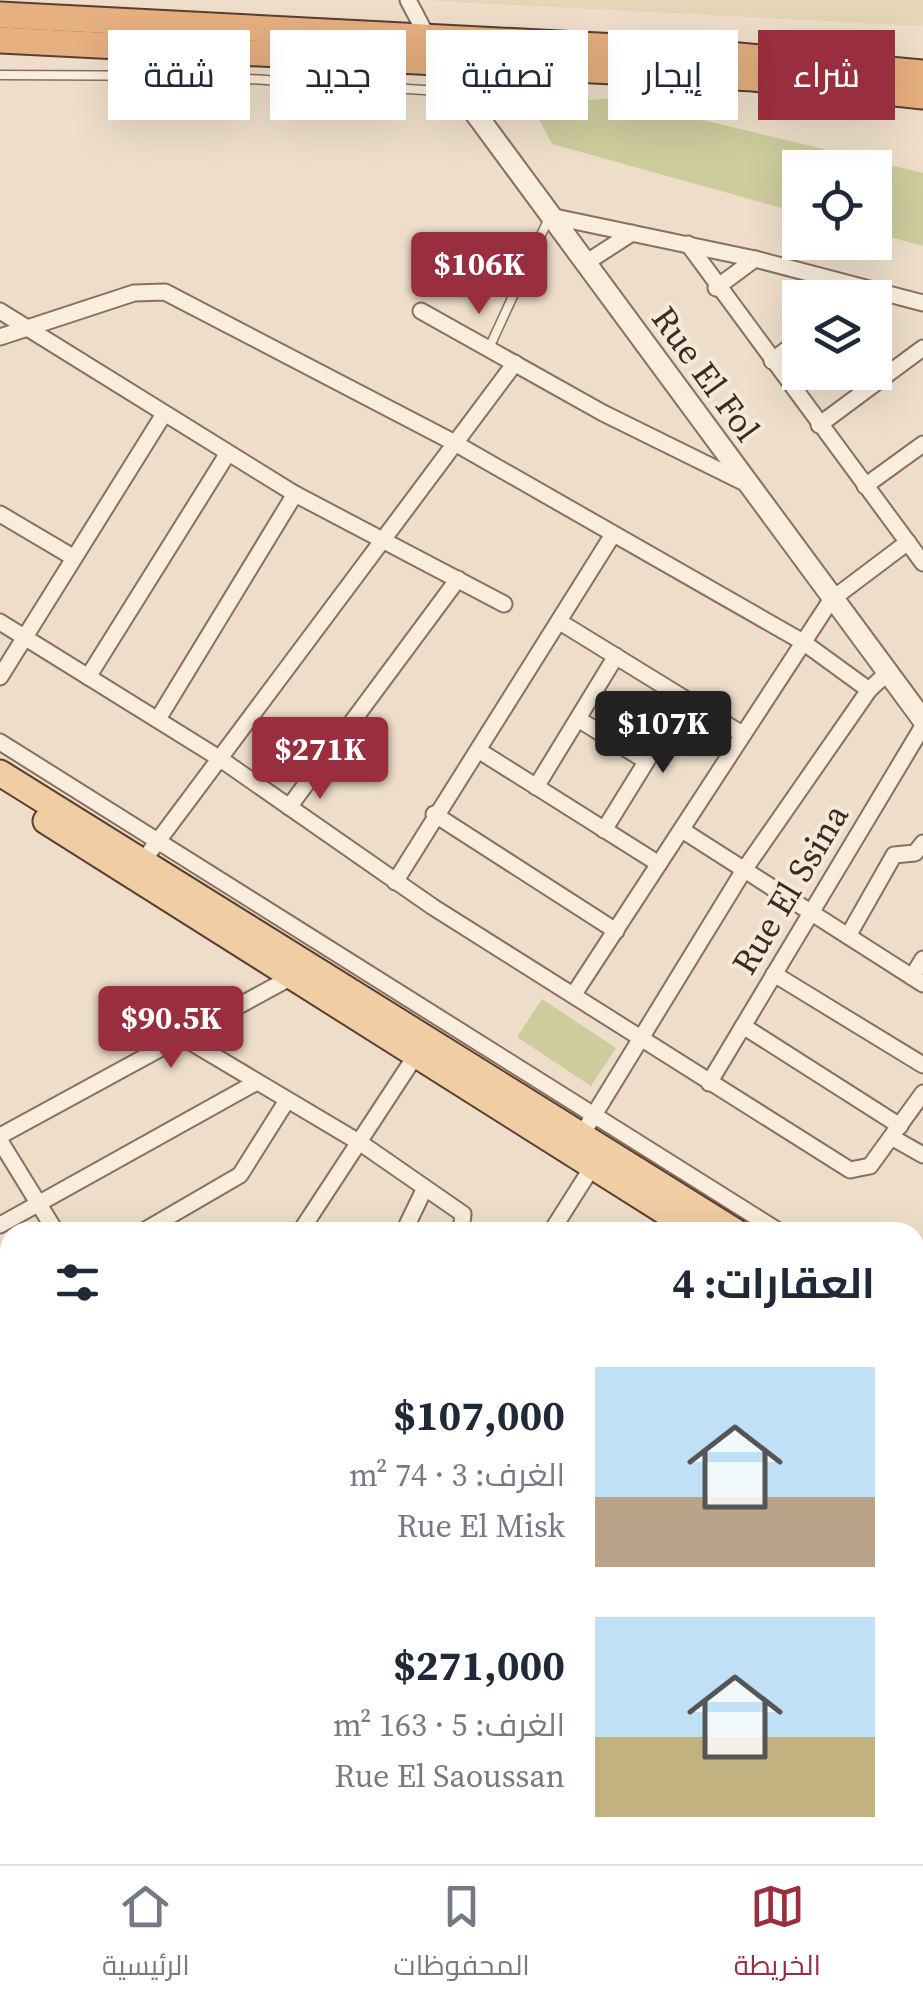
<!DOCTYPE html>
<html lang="ar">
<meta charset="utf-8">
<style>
:root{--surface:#fff;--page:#f2f2f3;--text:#1f2937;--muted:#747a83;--line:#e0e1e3;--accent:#992e3e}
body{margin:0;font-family:"Source Serif 4",Cairo,serif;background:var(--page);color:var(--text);direction:rtl;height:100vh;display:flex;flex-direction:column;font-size:38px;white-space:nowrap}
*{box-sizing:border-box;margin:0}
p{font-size:32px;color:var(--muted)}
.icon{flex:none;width:55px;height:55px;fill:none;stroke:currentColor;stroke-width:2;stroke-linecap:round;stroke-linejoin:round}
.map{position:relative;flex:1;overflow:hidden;direction:ltr}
.side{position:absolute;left:0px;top:1222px;width:925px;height:642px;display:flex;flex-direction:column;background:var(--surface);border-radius:30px 30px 0 0;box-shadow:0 10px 40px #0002;direction:rtl}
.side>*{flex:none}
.hud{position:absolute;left:30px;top:30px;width:865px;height:90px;direction:rtl;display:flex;gap:20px}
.fabs{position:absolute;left:782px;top:150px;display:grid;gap:20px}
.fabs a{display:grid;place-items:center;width:110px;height:110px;border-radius:0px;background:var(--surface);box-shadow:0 10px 40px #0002;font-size:50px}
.price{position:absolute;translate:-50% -85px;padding:0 22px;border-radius:10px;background:var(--accent);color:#fff;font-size:32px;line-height:65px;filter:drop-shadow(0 2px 5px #0008)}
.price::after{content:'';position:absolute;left:50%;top:60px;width:30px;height:22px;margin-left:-15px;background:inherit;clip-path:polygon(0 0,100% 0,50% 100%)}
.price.active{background:#222;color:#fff}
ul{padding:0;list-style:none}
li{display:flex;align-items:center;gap:30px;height:250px;padding:0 50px}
li span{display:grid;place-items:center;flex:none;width:280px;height:200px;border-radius:0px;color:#555}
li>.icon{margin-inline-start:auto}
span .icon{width:120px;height:120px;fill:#fffc;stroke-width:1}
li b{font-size:42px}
h2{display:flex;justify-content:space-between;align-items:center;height:120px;padding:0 50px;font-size:42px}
.tag{padding:0 35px;border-radius:0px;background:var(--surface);box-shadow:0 10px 40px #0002;font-size:35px;line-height:90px}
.tag.active{background:var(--accent);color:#fff}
.tab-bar{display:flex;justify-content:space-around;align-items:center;height:140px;border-top:2px solid var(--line);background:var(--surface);font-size:28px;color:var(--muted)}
.tab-bar a{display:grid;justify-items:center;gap:5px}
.tab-bar .active{color:var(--accent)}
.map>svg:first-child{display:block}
</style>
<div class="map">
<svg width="923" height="1864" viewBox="0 0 923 1864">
<rect width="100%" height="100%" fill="#eedec9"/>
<polygon fill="#e4d6b6" points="434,0 923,0 923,26 435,1"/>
<g fill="#cdcc9d">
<polygon points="612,98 923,173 923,246 875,233 875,168 800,168 800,213 552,144 532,106"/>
<polygon points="542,999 616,1048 591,1086 517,1037"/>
<polygon points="915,1407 923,1412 923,1735 917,1743"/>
</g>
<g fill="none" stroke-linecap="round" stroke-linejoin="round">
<g stroke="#8b6f5e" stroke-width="11">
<g id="service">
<polyline points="0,75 202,76 455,92"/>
<polyline points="489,348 548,220"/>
</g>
</g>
<g stroke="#8b6f5e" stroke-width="19">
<g id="minor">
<polyline points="408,0 428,38"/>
<polyline points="550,216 755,259 923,303"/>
<polyline points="688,244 923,563"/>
<polyline points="584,264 632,233"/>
<polyline points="716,288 755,259"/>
<polyline points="0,311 295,494 504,604"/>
<polyline points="421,311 603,413 747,484"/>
<polyline points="0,337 134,293 165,292 453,442 803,642 869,690"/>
<polyline points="772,361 800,339"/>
<polyline points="819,425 923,348"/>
<polyline points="865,486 923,444"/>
<polyline points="0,514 71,556"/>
<polyline points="0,622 219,758 433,907 850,1170 870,1166 923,1093"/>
<polyline points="560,622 742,734"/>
<polyline points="0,677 164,414"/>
<polyline points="88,677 228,453"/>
<polyline points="158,719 295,494"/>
<polyline points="578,719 646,761"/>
<polyline points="0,742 780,1232"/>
<polyline points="478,750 659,864"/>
<polyline points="536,787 616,656"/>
<polyline points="289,807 458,579"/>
<polyline points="434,814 616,931"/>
<polyline points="604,830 685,699"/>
<polyline points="682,830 923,984"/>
<polyline points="143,861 515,363"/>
<polyline points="395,882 612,536"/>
<polyline points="848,936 894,855 915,853 923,843"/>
<polyline points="774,974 923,1065"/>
<polyline points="912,977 923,959"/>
<polyline points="574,994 831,600 908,542"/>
<polyline points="743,1026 900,1126"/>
<polyline points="184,1038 362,1144 463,1214 461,1232"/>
<polyline points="709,1083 923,726"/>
<polyline points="0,1136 299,973"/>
<polyline points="893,1138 923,1155"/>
<polyline points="0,1141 56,1232"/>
<polyline points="578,1141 744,870 869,690 887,673"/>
<polyline points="0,1225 255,1083"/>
<polyline points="142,1232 240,1175 286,1102"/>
<polyline points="300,1232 416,1055"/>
<polyline points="414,1232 407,1225 424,1190"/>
<polyline points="551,1232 596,1161"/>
<polyline points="0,1313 10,1307"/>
<polyline points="915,1319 923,1324"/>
<polyline points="0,1362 10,1368"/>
<polyline points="915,1761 923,1748"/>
<polyline points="915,1773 923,1778"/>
<polyline points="55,1855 74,1863 99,1855"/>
<polyline points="831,1855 846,1864"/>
<polyline points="8,1864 29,1855"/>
<polyline points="151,1864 157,1855"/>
<polyline points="213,1864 233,1855"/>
<polyline points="460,1864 465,1855"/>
<polyline points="587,1864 592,1855"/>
<polyline points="719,1864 725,1855"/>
</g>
</g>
<g stroke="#8b6f5e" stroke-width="24">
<g id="tertiary">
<polyline points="439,64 923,720"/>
<polyline points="0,1464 10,1473"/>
<polyline points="368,1855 374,1864"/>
</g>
</g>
<g stroke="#593e31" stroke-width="29">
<g id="primary">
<polyline points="0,773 736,1232"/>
<polyline points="46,821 697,1232"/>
<polyline points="915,1346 923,1351"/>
<polyline points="915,1371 923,1376"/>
</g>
</g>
<g stroke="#593e31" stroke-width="29">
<g id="trunk">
<polyline points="0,15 675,50 923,73"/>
<polyline points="0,40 753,78 923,96"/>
</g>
</g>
<use href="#service" stroke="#f9eddd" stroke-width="8"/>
<use href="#minor" stroke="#f9eddd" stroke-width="15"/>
<use href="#tertiary" stroke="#f9eddd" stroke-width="20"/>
<use href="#primary" stroke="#f0cda3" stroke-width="25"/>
<use href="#trunk" stroke="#e6b080" stroke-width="25"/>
</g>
<g text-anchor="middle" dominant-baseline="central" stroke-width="8" stroke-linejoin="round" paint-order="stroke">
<g font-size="35" fill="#3c2a21" stroke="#f6e9d9">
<text transform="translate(706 374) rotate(54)">Rue El Fol</text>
<text transform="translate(790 889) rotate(-59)">Rue El Ssina</text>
</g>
</g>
</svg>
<div class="fabs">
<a><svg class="icon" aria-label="locate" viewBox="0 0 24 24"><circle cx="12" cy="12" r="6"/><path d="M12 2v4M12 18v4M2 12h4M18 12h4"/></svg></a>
<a><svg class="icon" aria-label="layers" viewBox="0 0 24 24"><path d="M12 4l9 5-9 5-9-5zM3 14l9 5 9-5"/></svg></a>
</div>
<b class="price" style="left:479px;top:317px">$106K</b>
<b class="price active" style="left:663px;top:776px">$107K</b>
<b class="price" style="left:320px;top:802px">$271K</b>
<b class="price" style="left:171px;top:1071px">$90.5K</b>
<div class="hud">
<a class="tag active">شراء</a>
<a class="tag">إيجار</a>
<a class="tag">تصفية</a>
<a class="tag">جديد</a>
<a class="tag">شقة</a>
</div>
<section class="side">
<h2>العقارات: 4<svg class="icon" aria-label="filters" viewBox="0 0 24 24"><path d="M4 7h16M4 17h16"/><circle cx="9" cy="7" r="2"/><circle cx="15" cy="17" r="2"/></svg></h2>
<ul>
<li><span style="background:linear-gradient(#bfe0f5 65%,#b9a48a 0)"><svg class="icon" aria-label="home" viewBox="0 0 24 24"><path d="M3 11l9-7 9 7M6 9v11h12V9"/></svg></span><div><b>$107,000</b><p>الغرف: 3 · 74 m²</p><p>Rue El Misk</p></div></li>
<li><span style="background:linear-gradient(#bfe0f5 60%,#c2b280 0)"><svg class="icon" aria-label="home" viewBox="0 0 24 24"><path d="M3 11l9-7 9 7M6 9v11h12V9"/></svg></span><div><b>$271,000</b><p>الغرف: 5 · 163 m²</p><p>Rue El Saoussan</p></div></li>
</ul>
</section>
</div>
<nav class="tab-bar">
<a class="active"><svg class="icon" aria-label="map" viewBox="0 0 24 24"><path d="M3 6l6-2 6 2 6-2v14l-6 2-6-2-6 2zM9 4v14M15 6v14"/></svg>الخريطة</a>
<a><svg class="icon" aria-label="saved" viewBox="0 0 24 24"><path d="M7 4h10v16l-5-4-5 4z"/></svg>المحفوظات</a>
<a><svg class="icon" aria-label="home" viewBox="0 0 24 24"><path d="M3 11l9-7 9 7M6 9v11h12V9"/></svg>الرئيسية</a>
</nav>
